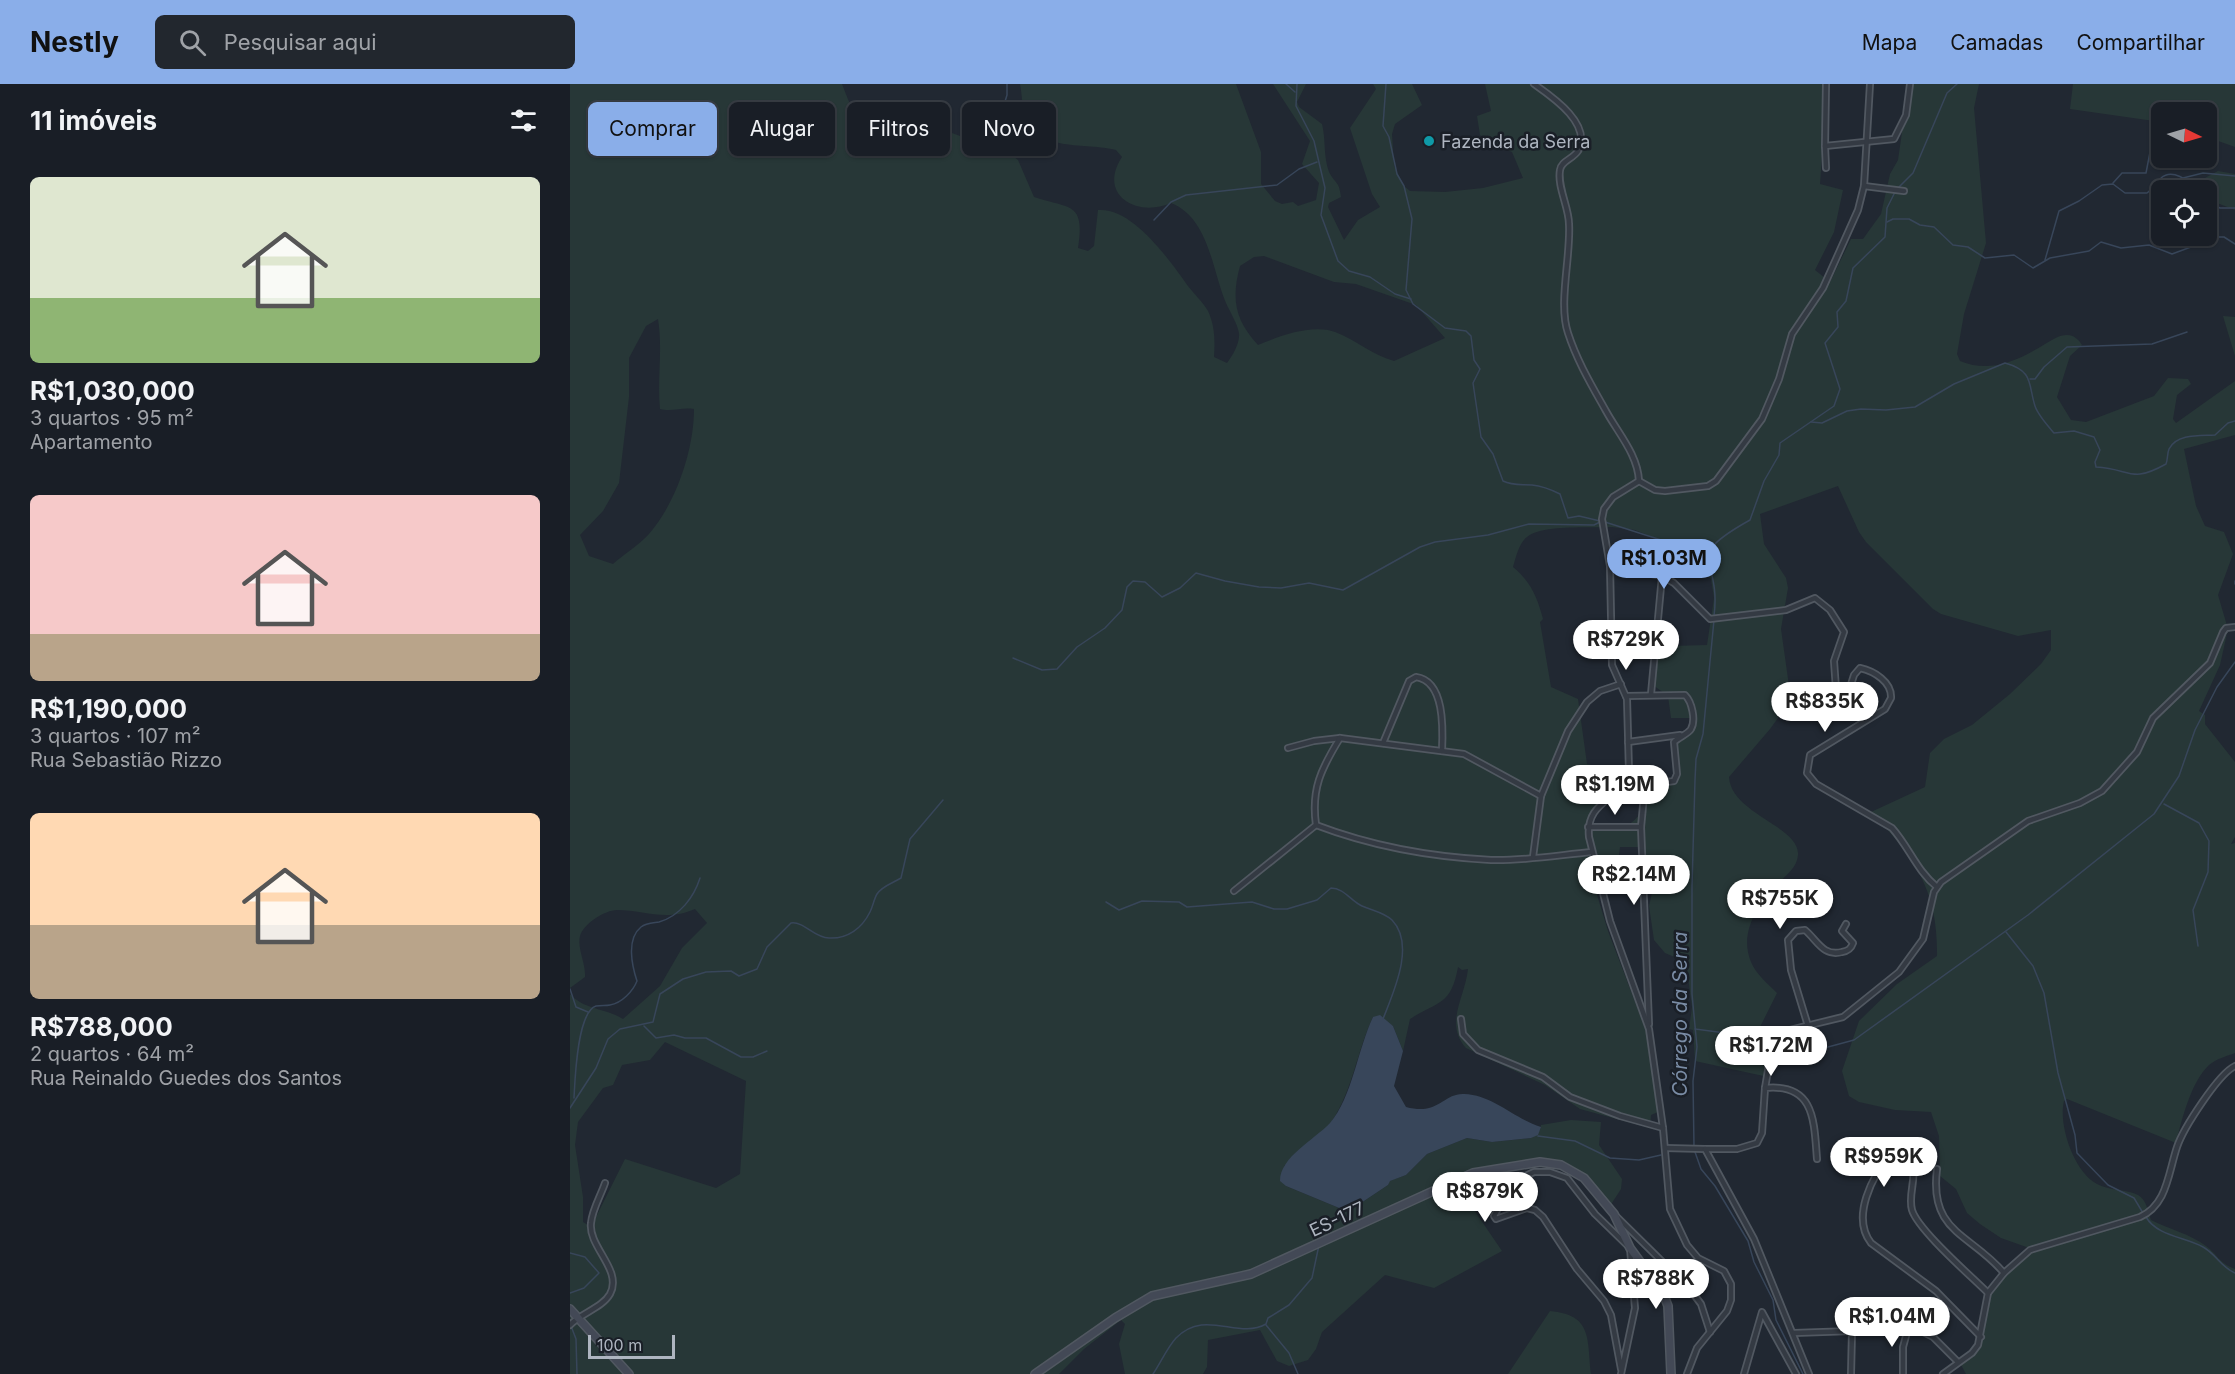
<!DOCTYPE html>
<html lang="pt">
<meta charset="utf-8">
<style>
:root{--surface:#191e26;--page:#22272e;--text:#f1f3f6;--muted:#9fa2a7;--line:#373c43;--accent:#8aaee9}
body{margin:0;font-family:Inter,sans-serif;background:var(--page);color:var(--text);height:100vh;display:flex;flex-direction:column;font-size:22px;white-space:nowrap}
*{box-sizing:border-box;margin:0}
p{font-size:20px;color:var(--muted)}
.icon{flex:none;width:33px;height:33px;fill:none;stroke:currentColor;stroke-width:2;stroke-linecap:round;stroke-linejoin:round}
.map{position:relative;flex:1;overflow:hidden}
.panel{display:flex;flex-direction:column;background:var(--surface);width:570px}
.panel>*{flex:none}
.hud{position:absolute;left:18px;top:18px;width:570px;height:54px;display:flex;gap:12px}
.needle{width:39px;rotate:95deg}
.fabs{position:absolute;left:1581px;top:18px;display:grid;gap:12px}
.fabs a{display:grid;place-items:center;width:66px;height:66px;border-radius:9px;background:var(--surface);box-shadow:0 2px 4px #0004,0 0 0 2px var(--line);font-size:30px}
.scale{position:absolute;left:18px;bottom:15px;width:87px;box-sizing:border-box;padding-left:6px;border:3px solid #aeb5c0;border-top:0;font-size:16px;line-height:21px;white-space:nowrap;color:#aeb5c0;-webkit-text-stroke:4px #1a1f27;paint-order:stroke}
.price{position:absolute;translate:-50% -51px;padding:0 14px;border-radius:21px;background:#fff;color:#222;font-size:20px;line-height:39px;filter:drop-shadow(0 2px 3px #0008)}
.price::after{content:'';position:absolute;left:50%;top:36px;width:18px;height:14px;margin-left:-9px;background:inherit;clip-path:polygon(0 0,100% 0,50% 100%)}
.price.on{background:var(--accent);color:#111}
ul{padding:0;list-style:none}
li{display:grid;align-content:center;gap:12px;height:318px;padding:0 30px}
li span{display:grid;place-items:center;height:186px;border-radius:9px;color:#555}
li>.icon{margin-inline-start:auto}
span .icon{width:108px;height:108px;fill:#fffc;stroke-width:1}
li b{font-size:26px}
h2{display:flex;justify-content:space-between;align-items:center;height:72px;padding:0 30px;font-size:26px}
.pill{padding:0 21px;border-radius:9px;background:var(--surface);box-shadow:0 2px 4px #0004,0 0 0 2px var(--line);font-size:21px;line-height:54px}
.pill.on{background:var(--accent);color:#111}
header{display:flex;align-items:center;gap:36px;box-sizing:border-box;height:84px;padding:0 30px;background:var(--accent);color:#111}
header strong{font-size:28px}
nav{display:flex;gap:33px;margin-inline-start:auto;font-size:21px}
.search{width:420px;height:54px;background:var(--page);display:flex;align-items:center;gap:15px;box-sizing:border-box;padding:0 21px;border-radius:9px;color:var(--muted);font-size:22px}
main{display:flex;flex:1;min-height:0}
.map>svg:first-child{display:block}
</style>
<header>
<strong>Nestly</strong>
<div class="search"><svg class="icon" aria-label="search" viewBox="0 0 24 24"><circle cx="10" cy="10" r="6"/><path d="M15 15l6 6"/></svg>Pesquisar aqui</div>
<nav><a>Mapa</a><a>Camadas</a><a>Compartilhar</a></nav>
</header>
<main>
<section class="panel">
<h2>11 imóveis<svg class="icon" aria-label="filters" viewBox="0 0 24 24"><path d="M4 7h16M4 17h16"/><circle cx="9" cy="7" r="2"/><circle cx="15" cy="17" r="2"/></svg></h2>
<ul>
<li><span style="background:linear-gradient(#dfe7d0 65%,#8fb573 0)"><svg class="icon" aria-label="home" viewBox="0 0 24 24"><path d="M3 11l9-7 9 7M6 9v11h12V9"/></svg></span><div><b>R$1,030,000</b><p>3 quartos · 95 m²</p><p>Apartamento</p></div></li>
<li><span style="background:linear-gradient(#f6c9c9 75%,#b9a48a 0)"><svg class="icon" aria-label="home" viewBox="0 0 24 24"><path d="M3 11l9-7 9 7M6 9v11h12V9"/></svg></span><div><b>R$1,190,000</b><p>3 quartos · 107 m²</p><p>Rua Sebastião Rizzo</p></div></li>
<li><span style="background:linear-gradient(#ffd9b3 60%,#b9a48a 0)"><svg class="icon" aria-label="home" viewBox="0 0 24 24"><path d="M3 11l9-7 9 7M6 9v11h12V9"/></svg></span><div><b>R$788,000</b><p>2 quartos · 64 m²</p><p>Rua Reinaldo Guedes dos Santos</p></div></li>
</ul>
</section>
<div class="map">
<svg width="1665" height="1290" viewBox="0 0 1665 1290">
<rect width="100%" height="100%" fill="#212832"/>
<g fill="#273737" fill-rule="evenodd">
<path d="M0 0H272C277 12 281 28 293 36 308 45 326 33 343 37 375 44 408 60 440 70L448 76 464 113C501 125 515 118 508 164L518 167 524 162 528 126C563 123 600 177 618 202 624 210 633 218 638 227 645 242 645 257 644 273L657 279C663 271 670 259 669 249 667 239 660 228 656 219 642 186 639 134 601 119 567 134 527 111 552 73L546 66C516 58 467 69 455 32 452 22 452 10 450 0H666L691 68V100L705 117 712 120 723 118 728 122 746 116 749 99 732 80 740 57 703 0H736L727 18 729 23 752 40C756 56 753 72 759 88 765 100 769 96 771 113L759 119 758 123 774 156 788 136 810 123 802 110 780 44 806 5 803 0H842L852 21 825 40 822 50 824 82 834 102 840 107 875 108 913 104 953 94 942 68 921 60 910 51 907 32 921 27 915 0H1257L1250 100 1273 106 1264 148 1245 186 1260 198 1281 155H1293L1311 130 1320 90 1328 76 1339 0H1409L1404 24 1416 159 1394 230 1387 270 1390 277C1421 290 1449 276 1475 260 1482 256 1489 251 1497 251 1504 251 1509 256 1512 261L1500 272 1487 313 1501 336 1516 338 1584 312 1598 294 1618 295 1621 300 1607 311 1603 335 1606 339 1665 297V351L1614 365 1626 422 1635 442 1654 448 1663 470 1648 511 1658 545 1650 581 1629 627 1635 631V640L1665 678V753L1661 760 1665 759V969C1657 972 1646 975 1639 981 1621 998 1612 1035 1606 1059L1497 1015 1494 1017C1488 1041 1504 1088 1527 1100 1540 1107 1556 1105 1568 1111 1577 1116 1578 1128 1581 1136 1599 1145 1620 1150 1636 1162 1648 1171 1649 1179 1665 1185V1290H1396L1390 1279 1410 1263 1419 1209 1462 1165 1431 1154 1410 1140 1397 1129 1386 1105 1370 1092 1369 1052 1361 1028 1325 1026 1289 1018 1279 1012 1272 987 1289 937 1327 900 1367 872C1368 806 1345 774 1301 728L1355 703 1360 669 1374 655 1402 641 1440 610 1471 580 1481 566V546L1448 552 1371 530 1363 525 1296 458 1289 448 1268 402 1190 430 1194 460 1216 494 1218 504 1211 545 1221 616 1200 645 1159 693C1161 730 1230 742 1228 771 1227 783 1218 789 1211 797 1190 817 1168 847 1181 878 1186 890 1198 900 1207 909L1184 955 1203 963 1198 993 1125 977 1123 946 1119 945 1122 923 1116 878 1095 869 1084 856 1079 822 1083 804 1076 785 1074 763H1050L1047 787 1024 801 1038 847 1077 949 1088 1028 1081 1031 1080 1044 1010 1025 975 1001 896 964C874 939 895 914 898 885L892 886 888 883C881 922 868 917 840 935L833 967 823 942 803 933C787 967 783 1005 762 1037 750 1054 729 1068 714 1082L716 1102 774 1126 785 1123 818 1101 819 1097 836 1091 857 1070 897 1054 922 1058 961 1054 970 1046 971 1041 1001 1036 1031 1038 1029 1061 1052 1095 1051 1105 1040 1122C1029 1110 1016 1096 1001 1087 977 1074 915 1089 890 1099L900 1120 932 1167 864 1204 815 1191 752 1248 746 1265 738 1276 719 1282 707 1277 690 1246 638 1256 637 1283 633 1290H555L549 1260 555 1240 551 1236 514 1265 489 1290H0V910C14 926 36 924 53 935L90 902 112 864 137 839 125 825C96 838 74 826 47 826 35 826 13 840 10 852 7 865 16 879 15 893L0 904ZM694 172 764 198 786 200 846 221 875 254 824 277C802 271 786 256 765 248 741 240 710 252 688 261 665 236 661 215 670 182L684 173ZM88 235C93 265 87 295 90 325 103 328 111 323 124 325 124 366 106 419 79 450 69 461 54 470 43 480L19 472 10 451 33 427 49 399 59 313V274L76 242ZM1042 443 1065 446 1090 456 1110 477 1128 484 1141 495 1144 514 1137 561 1101 562 1090 565 1083 601 1098 612 1101 634H1123L1119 651 1106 657 1103 697 1082 702C1072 735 1061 748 1025 746L1021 736 1030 718 1057 689 1017 680 1008 615 981 603 970 538 973 535C967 513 961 498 943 483 946 473 949 459 957 453 972 440 1022 444 1042 443ZM95 958 176 997 170 1090 146 1104 55 1075 21 1143 13 1138V1113L5 1061 8 1038 33 1004 43 1001 52 981 80 976Z"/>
<polygon points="1503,0 1665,0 1665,63 1637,53 1636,28 1592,28 1591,38 1500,25"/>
<polygon points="1648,87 1665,90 1665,126 1637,115 1636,106 1630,106 1635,94"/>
<polygon points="1653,232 1665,233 1665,272"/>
<path d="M980 1227C1023 1231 1017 1255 1021 1290H938Z"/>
</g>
<path fill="#38465a" d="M810 931 823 942 833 967 824 1002 836 1023C869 1032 873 1009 894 1010 923 1011 943 1034 971 1043L968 1051 961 1054 922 1058 897 1054 857 1070 836 1091 820 1097 818 1101 785 1123 774 1126 716 1102 710 1097C710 1073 744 1056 760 1039 782 1014 788 964 803 933Z"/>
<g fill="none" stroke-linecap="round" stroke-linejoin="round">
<g stroke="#38465a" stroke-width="1.5">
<polyline points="716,0 725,8"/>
<polyline points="727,0 726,22 744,57 755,104 751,131 768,177 779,187 800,193 825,210 841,215"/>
<path d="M816 0 813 42 819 53 827 90 834 102 842 135 836 206 843 220 875 244 896 247 901 252 904 276 910 285 903 299 911 353 923 370 933 397C943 402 952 400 962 401 972 402 982 406 990 410L998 434 1009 432 1030 437"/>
<polyline points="429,37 437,11 437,0"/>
<polyline points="1613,94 1633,89 1665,92"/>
<polyline points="1543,99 1552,89 1576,89 1581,63 1592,52"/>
<polyline points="1328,104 1343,89 1377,9 1387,0"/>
<polyline points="1636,117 1650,124 1665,124"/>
<polyline points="584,136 601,118 616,111 707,101 729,85 747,78"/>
<polyline points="1317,138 1323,135 1339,135 1350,141 1364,143 1383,161 1398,163 1415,174 1444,171 1463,184 1480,174 1519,167 1531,158 1551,164 1579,161 1602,170 1648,153 1654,153 1665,160"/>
<path d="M1475 176 1489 127 1509 117 1532 101 1543 100 1555 109H1577C1583 105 1585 99 1591 94 1602 84 1619 96 1625 106"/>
<polyline points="1460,295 1465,295 1474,283 1497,263 1582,260 1617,248"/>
<path d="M1241 338 1252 339 1277 327 1291 325 1316 326 1345 323 1384 300 1435 279C1464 287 1458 300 1465 322 1468 331 1477 341 1484 349L1504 347 1524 353 1530 366 1525 378 1526 383C1562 385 1560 400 1596 380 1598 375 1597 370 1599 365 1607 349 1632 352 1645 351L1658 339 1665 337"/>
<polyline points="1035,438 1091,456 1106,471 1126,476 1141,489"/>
<polyline points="1665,497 1665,500"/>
<path d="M1144 532C1152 471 1110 475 1180 436L1194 397 1209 371 1210 359 1264 322 1270 305 1255 259 1268 243 1267 228 1276 217 1283 184 1315 153 1317 124 1325 108"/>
<polyline points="443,574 472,586 487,585 507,563 535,544 552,526 557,503 563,497 575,498 592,513 610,504 626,489 655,497 689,503 711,504 739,499 773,506 850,463 865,458 918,451 959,440 1024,441 1030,438"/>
<polyline points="1594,720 1629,739 1639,757 1638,788 1623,826 1628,862"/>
<path d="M536 818 549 826 572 817 609 818 617 823 682 818 704 825H717L747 816 761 804C774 804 781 817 792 822 803 827 813 828 822 836 846 861 823 909 813 935"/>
<polyline points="1436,848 1463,882 1474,909 1488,989 1505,1051 1507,1069 1538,1101 1564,1114 1573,1129"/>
<polyline points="0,905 6,923 18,928"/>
<polyline points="74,942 86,954 104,951 115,954 136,954 171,973 183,973 197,967"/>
<polyline points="1125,945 1148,948 1197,963"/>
<polyline points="1207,965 1258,963 1284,956 1458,831 1584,730 1609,692 1625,646 1647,603 1665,578"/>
<path d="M4 1014C5 996 7 928 26 922 31 921 36 922 40 921 52 919 63 907 67 897 62 882 56 855 71 843 76 839 83 839 89 838 110 832 124 813 130 794"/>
<path d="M0 1024 26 984 38 955 50 945 83 938 90 910 113 895 136 888 161 887 169 892 187 885 197 863 221 839C234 837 244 854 259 854 278 855 292 844 300 828 303 822 304 815 307 810 312 802 323 799 331 794L340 755 373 716"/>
<polyline points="968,1052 1005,1057 1040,1074 1069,1076 1091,1071"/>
<polyline points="1124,1063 1123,997 1127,963 1122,910 1122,802 1125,696 1126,675 1133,650 1144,536"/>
<polyline points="1125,1068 1131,1085 1145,1102 1178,1157 1184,1178 1203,1216 1206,1236 1233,1290"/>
<path d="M1576 1133C1587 1152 1615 1153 1633 1163 1646 1170 1651 1183 1665 1189"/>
<polyline points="752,1154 755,1145 773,1124"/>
<polyline points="0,1169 15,1173 29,1189 14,1204 0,1209"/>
<polyline points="696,1241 719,1269 728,1290"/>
<polyline points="1,1242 6,1255 7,1290"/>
<path d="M583 1290C591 1278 597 1264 606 1254 635 1224 668 1256 696 1240L698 1234 719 1221 742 1194 749 1161"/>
</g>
<g stroke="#515861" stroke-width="8">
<g id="street">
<path d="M964 0C981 12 1023 40 1008 67 1003 75 991 77 990 86 987 103 999 123 999 140 1001 172 988 220 998 249 1007 277 1022 302 1036 327 1048 349 1068 371 1069 397"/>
<polyline points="1256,0 1255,62 1324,55 1336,31 1340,0"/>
<polyline points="1255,62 1256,84"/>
<polyline points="1294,102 1334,107"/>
<path d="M1040 482 1092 492 1104 499 1140 535 1216 526 1245 514 1260 526 1274 548 1264 577 1266 605 1278 610 1284 591 1290 584C1304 587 1322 598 1321 614L1315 625 1240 671 1237 689 1246 700 1322 744C1339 763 1347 787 1367 803"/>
<polyline points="1081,610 1092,492"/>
<polyline points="1058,658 1110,651"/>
<path d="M813 659 839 597 846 593C875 597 873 645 872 667"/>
<polyline points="718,664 744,657 770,654 894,670 971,712"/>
<path d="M1056 698 1075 701 1104 697 1107 690 1104 658C1109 653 1118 650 1121 645 1126 636 1122 618 1115 611L1056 612"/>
<polyline points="1075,701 1071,743 1079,940"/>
<path d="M746 741C801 762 863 773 921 776 954 777 989 771 1022 768"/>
<polyline points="1018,743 1071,743"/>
<polyline points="963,773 971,712 998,647 1017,618 1030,607 1051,600"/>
<polyline points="1031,804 1073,802"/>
<path d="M664 807 746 741C741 705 751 685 770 654"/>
<polyline points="891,935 893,950 908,966 973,993 1000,1013 1050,1032 1093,1044"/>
<path d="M1238 942 1221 886 1218 856 1226 847 1235 846C1247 856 1253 873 1272 868 1278 867 1281 865 1283 859L1272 847 1276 840"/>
<polyline points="1195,1004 1203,957 1207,949 1273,933 1329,888 1353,855 1364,808 1371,798 1458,737 1510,719 1532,707 1567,668 1583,634 1640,579 1653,548 1656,544 1665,543"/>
<polyline points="1095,1064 1135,1065 1184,1155 1239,1290"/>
<path d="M1135 1065H1167L1187 1059 1192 1049 1195 1004C1245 999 1244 1037 1247 1075"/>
<path d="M1367 1085C1359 1149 1400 1149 1434 1189"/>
<polyline points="1047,1133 1119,1204 1131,1220 1140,1248"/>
<path d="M0 1241C11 1229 32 1224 40 1210 53 1186 18 1163 21 1139 22 1126 31 1111 35 1099"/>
<polyline points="1224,1249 1282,1247 1312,1240 1339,1241 1363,1253 1388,1278"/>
<path d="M1411 1253 1366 1207 1301 1159C1281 1133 1302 1092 1321 1070L1329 1068C1356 1081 1336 1105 1342 1126 1348 1146 1401 1192 1418 1209"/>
<polyline points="1051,1285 1041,1231 1034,1217 1007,1185 973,1133 965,1126 957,1124 926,1135 924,1132 937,1108 951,1094 964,1088 980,1088 997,1094 1025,1130 1060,1164 1065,1224 1051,1290"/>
<path d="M1117 1290 1127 1264 1157 1227 1161 1216V1200L1154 1187 1128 1174 1117 1161 1100 1125 1093 1044 1079 945 1040 837 1019 753C1015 715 1054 716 1059 687L1057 615 1042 581 1040 482 1032 435 1034 425 1043 413 1069 397 1085 406 1095 407 1138 402 1146 397 1192 335 1209 295 1222 250 1253 204 1288 126 1294 102 1300 0"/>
<polyline points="1174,1290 1192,1228 1226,1290"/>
<polyline points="1281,1290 1282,1247"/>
<polyline points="1333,1290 1333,1263 1339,1241"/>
<path d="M1373 1290 1402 1269 1408 1261 1418 1209 1434 1189 1460 1166 1570 1133C1597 1121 1598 1090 1607 1063 1613 1045 1648 990 1665 982"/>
</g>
</g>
<g stroke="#515861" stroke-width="10">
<g id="secondary">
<polyline points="0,1225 59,1290"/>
<polyline points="465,1290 545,1234 582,1212 681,1190 903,1089 970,1078 991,1081 1014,1094 1044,1130 1060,1164 1093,1209 1098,1222 1101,1290"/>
</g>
</g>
<use href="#street" stroke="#343a43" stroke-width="4.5"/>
<use href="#secondary" stroke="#434956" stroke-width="7"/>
</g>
<circle fill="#0f9aa8" stroke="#1a1f27" stroke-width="2" cx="859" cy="57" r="6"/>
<g text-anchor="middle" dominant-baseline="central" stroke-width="5" stroke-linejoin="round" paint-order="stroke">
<g font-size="18" fill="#aeb5c0" stroke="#1a1f27" text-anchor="start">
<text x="871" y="57">Fazenda da Serra</text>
</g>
<g font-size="18" fill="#aeb5c0" stroke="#1a1f27">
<text transform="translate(767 1135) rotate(-25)">ES-177</text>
</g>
<g font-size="20" font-style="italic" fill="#7a8ca5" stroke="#1a1f27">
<text transform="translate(1110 930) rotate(-90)">Córrego da Serra</text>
</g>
</g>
</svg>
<div class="fabs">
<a><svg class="needle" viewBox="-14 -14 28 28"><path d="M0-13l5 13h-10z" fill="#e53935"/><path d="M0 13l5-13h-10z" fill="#9fa2a7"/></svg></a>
<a><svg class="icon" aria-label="locate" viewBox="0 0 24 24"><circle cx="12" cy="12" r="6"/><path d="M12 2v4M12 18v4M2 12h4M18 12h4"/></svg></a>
</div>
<div class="scale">100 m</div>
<b class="price on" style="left:1094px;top:506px">R$1.03M</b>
<b class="price" style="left:1056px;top:587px">R$729K</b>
<b class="price" style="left:1255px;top:649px">R$835K</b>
<b class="price" style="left:1045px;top:732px">R$1.19M</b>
<b class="price" style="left:1064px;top:822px">R$2.14M</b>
<b class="price" style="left:1210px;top:846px">R$755K</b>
<b class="price" style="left:1201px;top:993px">R$1.72M</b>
<b class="price" style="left:1314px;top:1104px">R$959K</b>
<b class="price" style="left:915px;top:1139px">R$879K</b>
<b class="price" style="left:1086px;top:1226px">R$788K</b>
<b class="price" style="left:1322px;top:1264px">R$1.04M</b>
<div class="hud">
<a class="pill on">Comprar</a>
<a class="pill">Alugar</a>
<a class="pill">Filtros</a>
<a class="pill">Novo</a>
</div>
</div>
</main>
